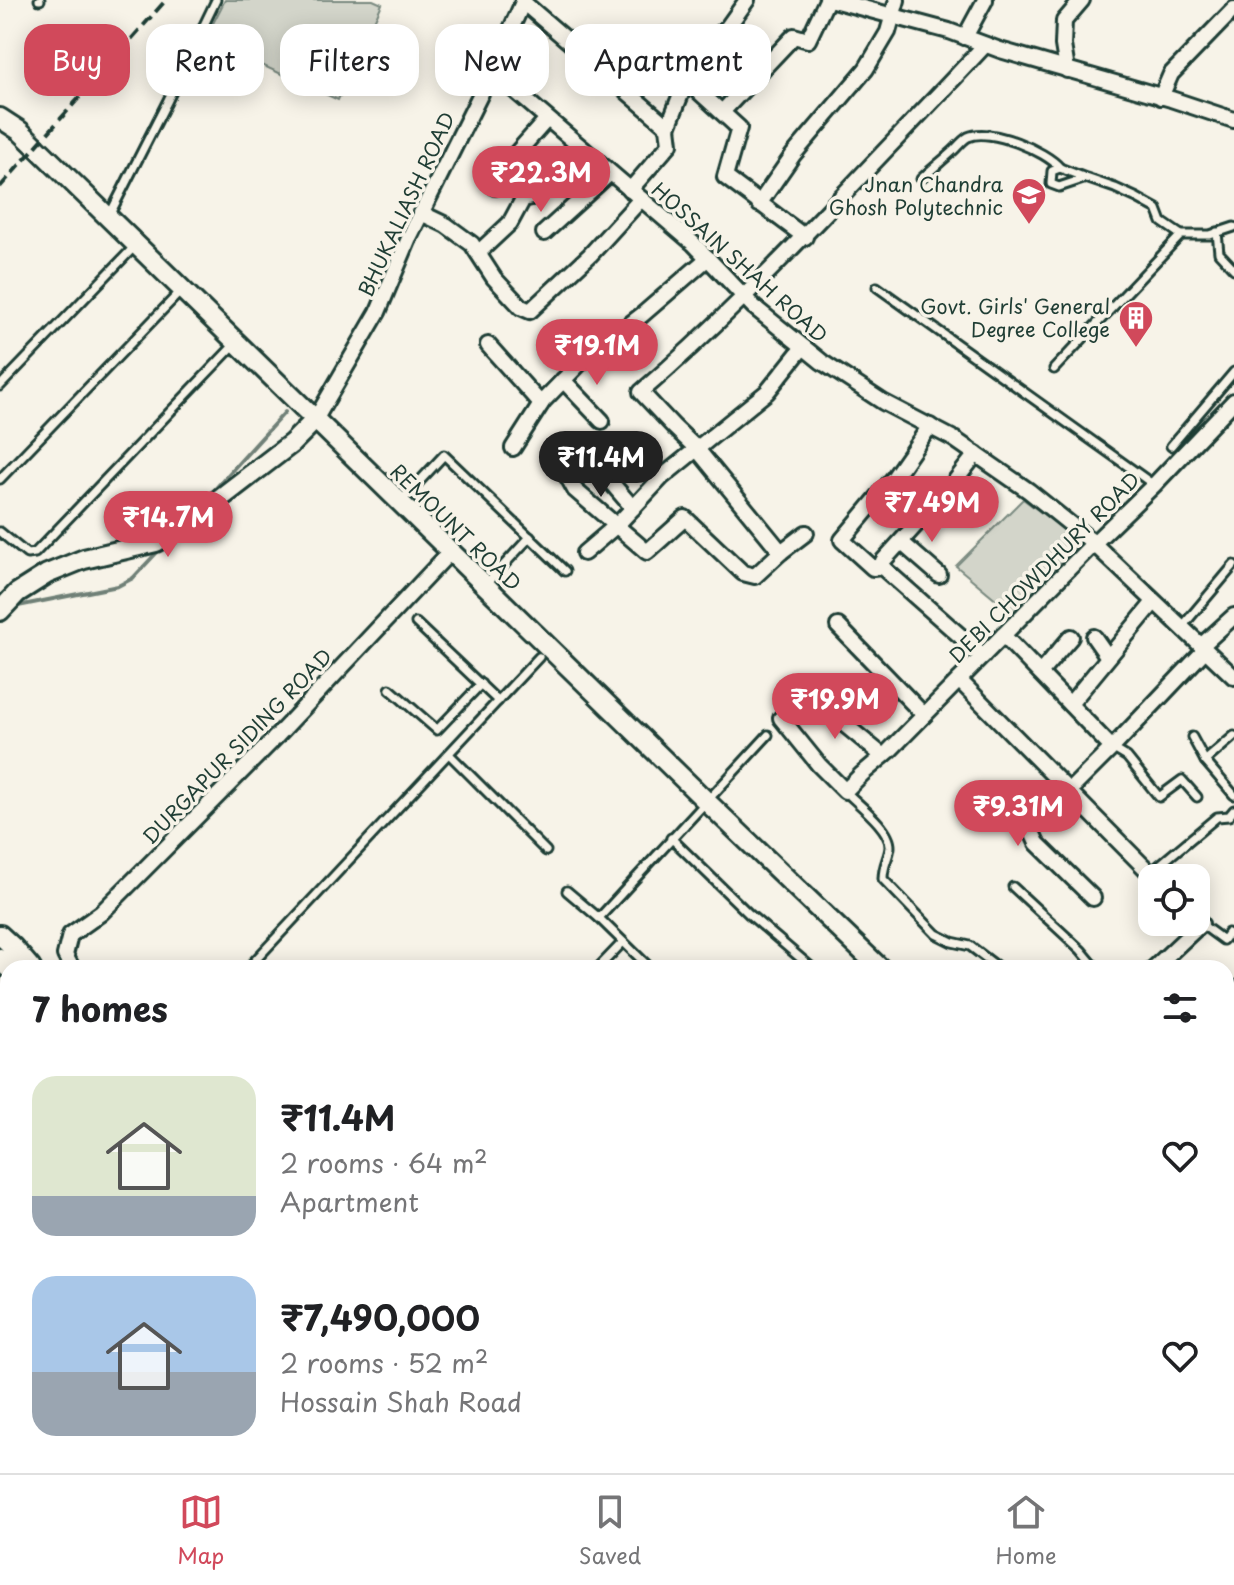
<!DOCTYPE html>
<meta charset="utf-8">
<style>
:root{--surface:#fff;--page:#f6f6f6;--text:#202124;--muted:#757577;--line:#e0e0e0;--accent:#d1495b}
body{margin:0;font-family:"Playpen Sans",sans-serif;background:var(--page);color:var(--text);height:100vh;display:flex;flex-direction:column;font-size:30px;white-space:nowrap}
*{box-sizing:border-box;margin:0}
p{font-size:26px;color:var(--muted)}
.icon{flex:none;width:44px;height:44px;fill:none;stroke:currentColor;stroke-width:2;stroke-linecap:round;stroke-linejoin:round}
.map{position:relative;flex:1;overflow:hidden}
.side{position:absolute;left:0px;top:960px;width:1234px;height:514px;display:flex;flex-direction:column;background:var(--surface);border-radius:24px 24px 0 0;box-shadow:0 4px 20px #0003}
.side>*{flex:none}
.hud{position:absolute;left:24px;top:24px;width:800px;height:72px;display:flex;gap:16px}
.buttons{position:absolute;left:1138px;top:864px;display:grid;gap:16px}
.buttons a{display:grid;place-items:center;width:72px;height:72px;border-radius:16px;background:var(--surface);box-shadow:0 4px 20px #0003;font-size:40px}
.price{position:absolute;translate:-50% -68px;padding:0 18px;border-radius:28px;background:var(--accent);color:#fff;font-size:26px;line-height:52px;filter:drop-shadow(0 2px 4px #0008)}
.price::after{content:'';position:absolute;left:50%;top:48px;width:24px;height:18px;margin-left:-12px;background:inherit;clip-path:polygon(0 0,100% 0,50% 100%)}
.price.active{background:#222;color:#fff}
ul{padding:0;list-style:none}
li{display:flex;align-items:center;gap:24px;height:200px;padding:0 32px}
li span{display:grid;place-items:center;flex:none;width:224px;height:160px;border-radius:24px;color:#555}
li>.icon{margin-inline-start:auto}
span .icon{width:96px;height:96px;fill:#fffc;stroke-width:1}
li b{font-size:34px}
h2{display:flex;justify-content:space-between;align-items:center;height:96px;padding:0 32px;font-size:34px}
.pill{padding:0 28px;border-radius:24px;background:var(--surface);box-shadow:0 4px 20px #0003;font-size:28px;line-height:72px}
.pill.active{background:var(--accent);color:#fff}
.menu{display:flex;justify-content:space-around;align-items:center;height:112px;border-top:2px solid var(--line);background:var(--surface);font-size:22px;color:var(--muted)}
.menu a{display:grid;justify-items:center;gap:4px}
.menu .active{color:var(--accent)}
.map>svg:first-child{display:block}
</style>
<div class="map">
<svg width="1234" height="1473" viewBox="0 0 1234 1473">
<rect width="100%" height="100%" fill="#f7f3e8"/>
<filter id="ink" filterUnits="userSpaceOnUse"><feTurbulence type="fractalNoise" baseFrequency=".0125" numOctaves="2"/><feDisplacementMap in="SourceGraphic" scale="16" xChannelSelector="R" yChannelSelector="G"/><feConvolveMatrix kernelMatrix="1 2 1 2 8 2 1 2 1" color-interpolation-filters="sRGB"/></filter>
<g filter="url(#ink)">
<g fill="#d3d5ca" stroke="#79897f" stroke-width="2">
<polygon points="225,0 373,0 382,4 338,100 205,39"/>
<polygon points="1023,499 1066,531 1074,548 1015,615 956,566"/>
</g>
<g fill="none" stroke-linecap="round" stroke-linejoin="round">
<g stroke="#6f8077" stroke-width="4">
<polyline points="206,499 285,412"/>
<polyline points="13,607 118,586 133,578 162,547"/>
<polyline points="0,1434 8,1458"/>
<polyline points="10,1466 13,1473"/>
</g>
<g stroke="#1f3d34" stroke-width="13">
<g id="lane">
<polyline points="39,0 40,0"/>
<polyline points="1086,178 1060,168 1052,171 1051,184 1059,187 1086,178 1115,188 1137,198 1157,209 1162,222 1181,235"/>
<path d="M921 179C932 169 943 160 954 150 958 146 963 140 968 137 990 127 1046 151 1060 168"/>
<polyline points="109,216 167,102 216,0"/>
<polyline points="1217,232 1219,253 1234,269"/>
<polyline points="877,287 1154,485"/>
<polyline points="1054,369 1181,235 1210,235 1234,227"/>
<polyline points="0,386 134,247"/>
<polyline points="1171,446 1234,372"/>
<polyline points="0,479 180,292"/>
<polyline points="402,500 444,455 565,571"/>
<polyline points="0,532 27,554 35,553 236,343"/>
<polyline points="486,584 530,537"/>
<polyline points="416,623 498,701"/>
<polyline points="1181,628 1234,565"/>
<polyline points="390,689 437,730 481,684"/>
<polyline points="1192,737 1205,761 1234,795"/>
<polyline points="1112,748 1127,757 1159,797 1182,780 1197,797"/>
<polyline points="449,754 546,851"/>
<polyline points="1205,761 1234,736"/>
<path d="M845 791C858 804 891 829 890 847 889 858 883 864 883 879L936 934 952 942 970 946 999 968"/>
<polyline points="671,838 749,914 812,968"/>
<polyline points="1150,873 1217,817 1229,816 1234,810"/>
<polyline points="1013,887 1081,950 1096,968"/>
<polyline points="567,891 599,918 650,968"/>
<polyline points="599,918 768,735"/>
<polyline points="1201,924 1223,940 1228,933 1234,939"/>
<polyline points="248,968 539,657"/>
<polyline points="598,968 623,942"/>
<polyline points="1226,992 1234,985"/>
<polyline points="1226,1175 1234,1185"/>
<polyline points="1233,1451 1234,1452"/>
<polyline points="558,1466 565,1473"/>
<polyline points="749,1466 797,1470"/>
<polyline points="471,1473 477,1466"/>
<polyline points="913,1473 919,1466"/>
</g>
</g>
<g stroke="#1f3d34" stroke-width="20">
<g id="street">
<polyline points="747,0 727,28 672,67 739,128 725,177 805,237"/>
<polyline points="833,0 949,31 1000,50 1171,99 1234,120"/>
<polyline points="523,2 668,127 670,144 630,190"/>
<polyline points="965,37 985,0"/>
<polyline points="1067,70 1063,45 1064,21 1082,0"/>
<polyline points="492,71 694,244 754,307 822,362 883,402 954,439 1029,491 1090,540 1234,677"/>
<polyline points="1161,97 1171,74 1234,9"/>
<polyline points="722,112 794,36 808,40 827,0"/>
<polyline points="668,127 681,94"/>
<polyline points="495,187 509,168 514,156 547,119"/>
<polyline points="759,204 793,155 866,69 888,32 897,0"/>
<polyline points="421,213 446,225 472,244 494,278 521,307 530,311 590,255 641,199"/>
<polyline points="544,233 610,173"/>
<polyline points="478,253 510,223 523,199 535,196 551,177 583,149"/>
<polyline points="488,345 541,404"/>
<polyline points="563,380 602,421"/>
<polyline points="315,420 378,312 410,236 492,71 524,0"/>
<polyline points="930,426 893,479 842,540 873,568 882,567 983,656"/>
<polyline points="513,448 543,401 581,362 642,315 708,258"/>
<polyline points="554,452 575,490 647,552 685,518 743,573 755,576 781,552 806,533"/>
<polyline points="597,466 633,508"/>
<polyline points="901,542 939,575"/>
<path d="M781 552 697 449 674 427 641 392C713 330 777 264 842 196 890 145 938 96 985 45"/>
<polyline points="584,553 618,524 662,477 767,392 803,347"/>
<polyline points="882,567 883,561 952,485 976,454"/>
<polyline points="838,626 924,715"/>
<polyline points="1003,635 1112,748 1036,824 1032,832 1037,843 1093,898"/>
<polyline points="1094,637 1108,657"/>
<polyline points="1201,646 1234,616"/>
<polyline points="1040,673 1071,637"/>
<polyline points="959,680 1155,878"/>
<polyline points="811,697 883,756"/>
<polyline points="1070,704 1154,602"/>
<polyline points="781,718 819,765 845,791 862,774 889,751 1093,544 1154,485 1234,401"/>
<polyline points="1112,748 1205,650"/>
<polyline points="72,968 65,955 70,935 101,913 277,736 450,552"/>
<polyline points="1154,968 1201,924 1196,920"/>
<polyline points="277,1466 278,1473"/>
</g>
</g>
<g stroke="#1f3d34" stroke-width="24">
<g id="secondary">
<polyline points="0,118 20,131 706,801 880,968"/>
<polyline points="0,611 17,593 47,574 84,559 156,542 188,523 292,443 315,420"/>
<polyline points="0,935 13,947 31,968"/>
<polyline points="0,958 9,968"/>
<polyline points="1226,1304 1234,1312"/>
<polyline points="232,1466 233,1473"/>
<polyline points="250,1466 251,1473"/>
</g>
</g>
<g stroke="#1f3d34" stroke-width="30">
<g id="highway">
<polyline points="1226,1438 1234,1431"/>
<polyline points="1187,1473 1195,1466"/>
</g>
</g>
<use href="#lane" stroke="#f7f3e8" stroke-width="7"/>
<use href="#street" stroke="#f7f3e8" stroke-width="14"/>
<use href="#secondary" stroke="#f7f3e8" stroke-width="18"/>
<use href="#highway" stroke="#f7f3e8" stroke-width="24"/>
<polyline stroke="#1f3d34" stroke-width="4" stroke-dasharray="12 6" stroke-linecap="butt" points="0,187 166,0"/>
</g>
</g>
<defs>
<g id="university-pin" transform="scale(1.8)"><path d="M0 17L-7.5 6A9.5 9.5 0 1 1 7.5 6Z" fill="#d1495b" stroke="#f7f3e8"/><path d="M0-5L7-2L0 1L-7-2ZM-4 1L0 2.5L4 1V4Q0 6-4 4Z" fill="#fff"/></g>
<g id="building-pin" transform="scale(1.8)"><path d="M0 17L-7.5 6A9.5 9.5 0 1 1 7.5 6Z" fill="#d1495b" stroke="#f7f3e8"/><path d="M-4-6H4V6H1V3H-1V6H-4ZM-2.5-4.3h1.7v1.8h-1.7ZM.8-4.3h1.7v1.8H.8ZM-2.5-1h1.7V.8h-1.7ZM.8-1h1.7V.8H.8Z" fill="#fff"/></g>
</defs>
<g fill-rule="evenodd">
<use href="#university-pin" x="1029" y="195"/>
<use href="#building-pin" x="1136" y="318"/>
</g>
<g text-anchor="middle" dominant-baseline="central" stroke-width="7" stroke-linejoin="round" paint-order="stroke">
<g font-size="20" fill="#1f3d34" stroke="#f7f3e8" text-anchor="end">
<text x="1003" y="184">Jnan Chandra<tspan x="1003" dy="23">Ghosh Polytechnic</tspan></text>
<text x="1110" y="306">Govt. Girls' General<tspan x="1110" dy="23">Degree College</tspan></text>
</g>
<g font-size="20" fill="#1f3d34" stroke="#f7f3e8">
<text transform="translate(406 204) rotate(-65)">BHUKALIASH ROAD</text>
<text transform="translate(740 262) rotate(42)">HOSSAIN SHAH ROAD</text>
<text transform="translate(456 527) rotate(44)">REMOUNT ROAD</text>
<text transform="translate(1044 567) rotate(-45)">DEBI CHOWDHURY ROAD</text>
<text transform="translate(237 746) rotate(-46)">DURGAPUR SIDING ROAD</text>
</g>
</g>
</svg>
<div class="buttons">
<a><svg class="icon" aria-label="locate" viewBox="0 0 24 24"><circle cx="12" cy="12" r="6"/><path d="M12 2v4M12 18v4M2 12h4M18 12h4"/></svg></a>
</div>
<b class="price" style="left:541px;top:214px">₹22.3M</b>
<b class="price" style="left:597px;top:387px">₹19.1M</b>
<b class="price active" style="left:601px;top:499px">₹11.4M</b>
<b class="price" style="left:932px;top:544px">₹7.49M</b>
<b class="price" style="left:168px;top:559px">₹14.7M</b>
<b class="price" style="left:835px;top:741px">₹19.9M</b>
<b class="price" style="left:1018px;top:848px">₹9.31M</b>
<div class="hud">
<a class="pill active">Buy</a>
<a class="pill">Rent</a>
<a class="pill">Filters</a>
<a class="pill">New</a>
<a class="pill">Apartment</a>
</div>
<section class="side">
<h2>7 homes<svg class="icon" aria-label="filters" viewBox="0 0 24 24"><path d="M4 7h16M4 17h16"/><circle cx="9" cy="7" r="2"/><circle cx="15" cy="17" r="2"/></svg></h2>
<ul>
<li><span style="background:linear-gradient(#dfe7d0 75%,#9aa5b1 0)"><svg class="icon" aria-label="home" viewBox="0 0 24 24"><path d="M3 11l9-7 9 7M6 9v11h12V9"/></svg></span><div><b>₹11.4M</b><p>2 rooms · 64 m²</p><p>Apartment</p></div><svg class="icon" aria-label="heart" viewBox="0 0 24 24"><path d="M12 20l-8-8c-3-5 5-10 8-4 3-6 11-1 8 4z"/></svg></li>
<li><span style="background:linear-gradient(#a9c7e8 60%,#9aa5b1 0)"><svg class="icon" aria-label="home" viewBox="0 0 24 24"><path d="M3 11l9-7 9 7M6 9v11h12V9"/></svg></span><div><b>₹7,490,000</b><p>2 rooms · 52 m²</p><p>Hossain Shah Road</p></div><svg class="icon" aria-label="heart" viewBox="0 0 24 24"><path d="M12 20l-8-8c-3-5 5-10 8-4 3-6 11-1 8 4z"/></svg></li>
</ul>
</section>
</div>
<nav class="menu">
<a class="active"><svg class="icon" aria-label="map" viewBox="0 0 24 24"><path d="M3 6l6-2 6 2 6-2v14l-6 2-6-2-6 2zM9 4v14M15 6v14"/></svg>Map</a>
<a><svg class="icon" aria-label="saved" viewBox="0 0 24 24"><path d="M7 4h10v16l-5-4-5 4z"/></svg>Saved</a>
<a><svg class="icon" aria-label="home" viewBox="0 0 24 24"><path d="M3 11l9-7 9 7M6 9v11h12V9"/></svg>Home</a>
</nav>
